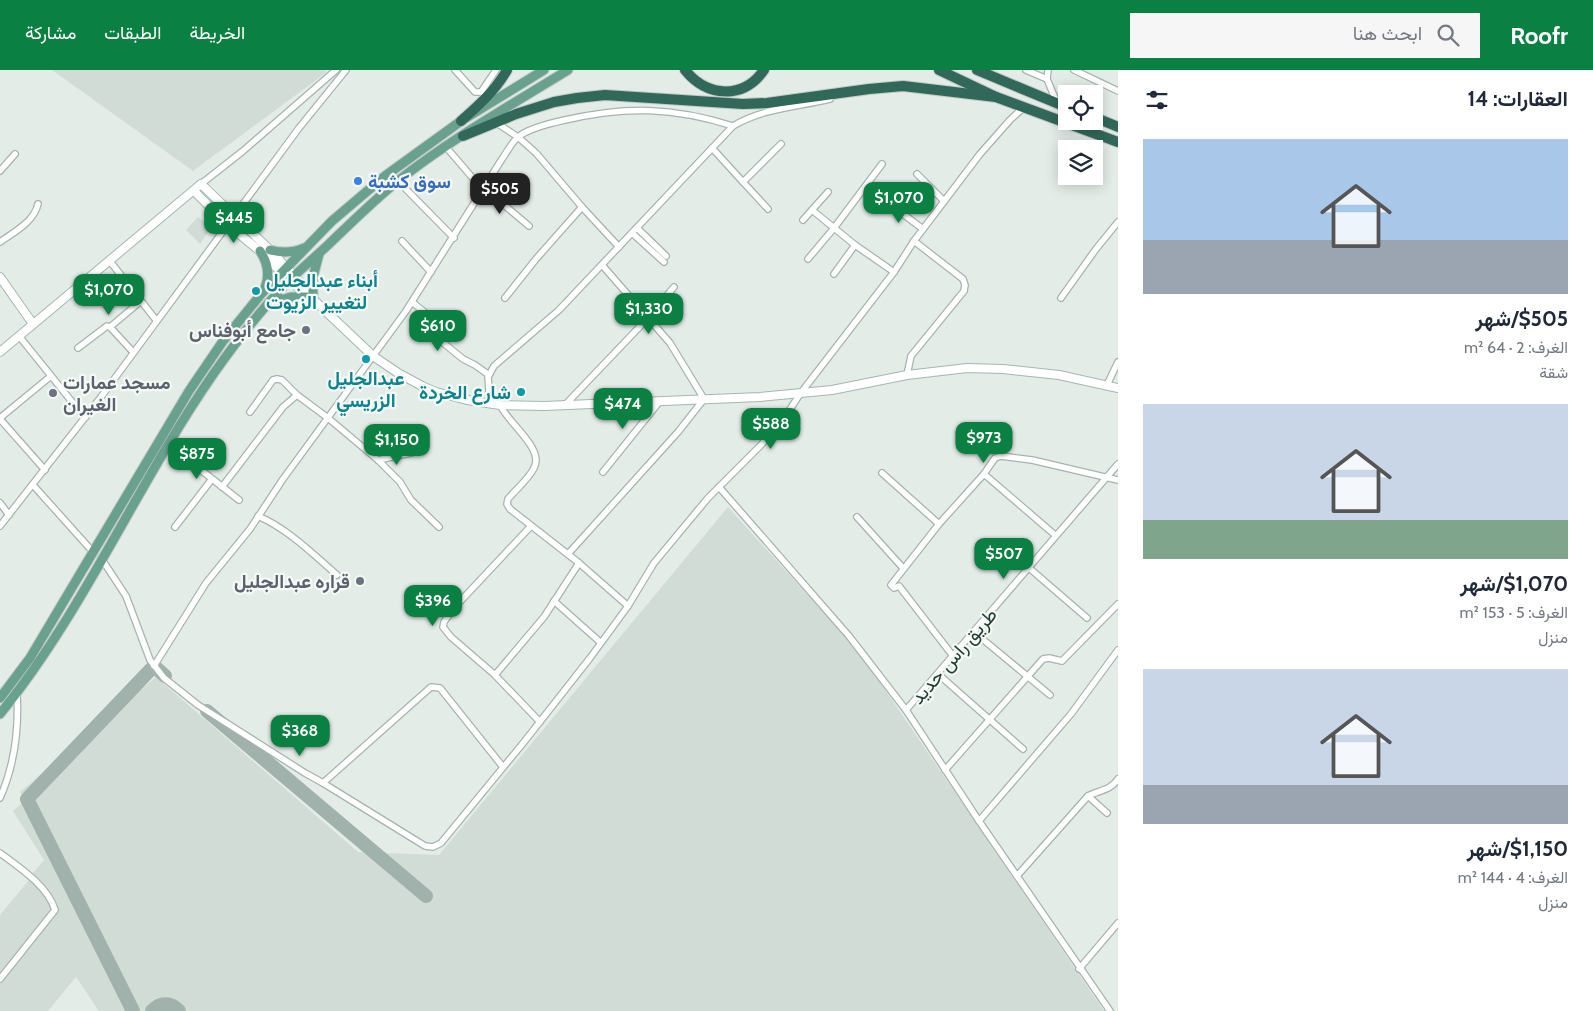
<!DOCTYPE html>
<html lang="ar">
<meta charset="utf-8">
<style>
:root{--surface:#fff;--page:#f6f6f7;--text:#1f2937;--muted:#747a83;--accent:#0b8043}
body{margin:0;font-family:Cabin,Vazirmatn,sans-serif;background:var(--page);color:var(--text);direction:rtl;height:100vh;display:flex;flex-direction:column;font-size:19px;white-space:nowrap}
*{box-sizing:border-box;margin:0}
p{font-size:16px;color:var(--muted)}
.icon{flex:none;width:28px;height:28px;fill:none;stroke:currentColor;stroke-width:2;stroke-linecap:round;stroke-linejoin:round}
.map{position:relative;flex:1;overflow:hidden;direction:ltr}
.details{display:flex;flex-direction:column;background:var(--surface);width:475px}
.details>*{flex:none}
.controls{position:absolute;left:1058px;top:15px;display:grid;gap:10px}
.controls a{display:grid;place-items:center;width:45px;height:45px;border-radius:0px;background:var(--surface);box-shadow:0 2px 12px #0003;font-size:25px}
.price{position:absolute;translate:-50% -42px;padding:0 11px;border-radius:10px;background:var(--accent);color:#fff;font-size:16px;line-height:32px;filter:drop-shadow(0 1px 2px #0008)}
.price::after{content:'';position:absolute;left:50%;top:30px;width:15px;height:11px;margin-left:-8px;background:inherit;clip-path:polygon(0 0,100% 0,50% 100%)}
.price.on{background:#222;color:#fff}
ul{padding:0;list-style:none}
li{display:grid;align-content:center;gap:10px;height:265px;padding:0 25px}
li span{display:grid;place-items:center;height:155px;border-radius:0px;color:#555}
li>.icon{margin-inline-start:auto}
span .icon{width:90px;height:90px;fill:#fffc;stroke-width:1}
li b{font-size:21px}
h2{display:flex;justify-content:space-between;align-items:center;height:60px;padding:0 25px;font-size:21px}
header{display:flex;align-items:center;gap:30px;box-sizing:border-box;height:70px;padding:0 25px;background:var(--accent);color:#fff}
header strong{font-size:24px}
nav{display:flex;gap:28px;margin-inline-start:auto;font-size:18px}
.search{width:350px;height:45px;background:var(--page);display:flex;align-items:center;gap:12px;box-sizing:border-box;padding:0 18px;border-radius:0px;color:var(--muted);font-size:19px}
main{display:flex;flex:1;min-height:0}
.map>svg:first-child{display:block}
</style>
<header>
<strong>Roofr</strong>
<div class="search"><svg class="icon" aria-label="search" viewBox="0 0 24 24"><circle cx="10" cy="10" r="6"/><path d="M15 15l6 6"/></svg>ابحث هنا</div>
<nav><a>الخريطة</a><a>الطبقات</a><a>مشاركة</a></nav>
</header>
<main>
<section class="details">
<h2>العقارات: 14<svg class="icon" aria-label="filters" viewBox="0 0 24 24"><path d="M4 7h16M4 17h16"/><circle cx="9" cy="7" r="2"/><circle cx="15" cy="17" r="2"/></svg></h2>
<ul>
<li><span style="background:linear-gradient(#a9c7e8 65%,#9aa5b1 0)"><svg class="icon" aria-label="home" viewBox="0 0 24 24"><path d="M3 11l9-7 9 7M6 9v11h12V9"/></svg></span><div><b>$505/شهر</b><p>الغرف: 2 · 64 m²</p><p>شقة</p></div></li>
<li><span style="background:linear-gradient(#c9d6e8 75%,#7fa58c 0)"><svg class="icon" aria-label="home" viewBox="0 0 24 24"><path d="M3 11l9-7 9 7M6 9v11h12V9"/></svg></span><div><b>$1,070/شهر</b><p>الغرف: 5 · 153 m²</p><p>منزل</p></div></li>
<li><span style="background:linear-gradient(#c9d6e8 75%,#9aa5b1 0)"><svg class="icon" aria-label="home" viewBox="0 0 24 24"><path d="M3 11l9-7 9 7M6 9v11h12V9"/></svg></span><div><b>$1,150/شهر</b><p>الغرف: 4 · 144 m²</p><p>منزل</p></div></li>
</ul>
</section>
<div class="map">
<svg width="1118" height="941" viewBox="0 0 1118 941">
<rect width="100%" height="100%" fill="#e4ece8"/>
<g fill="#d2dcd7">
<polygon points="52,0 324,0 327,2 193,101"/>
<polygon points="198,147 208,154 208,162 200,174 186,160"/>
<polygon points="728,437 860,583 1104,941 99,941 76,907 48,941 0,941 0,845 29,810 31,805 44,790 13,741 27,729 20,722 156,607 358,782 439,785"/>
</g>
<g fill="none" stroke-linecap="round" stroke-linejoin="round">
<g stroke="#a1b2ac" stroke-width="14">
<polyline points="207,641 426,826"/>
<polyline points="133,941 27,729 154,596 165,606"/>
<path d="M152 941C160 932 171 932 179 941"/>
</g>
<g stroke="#a7b4ae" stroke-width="8">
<g id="street">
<polyline points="455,0 475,22 481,22 496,0"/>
<polyline points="1026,0 1047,9"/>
<polyline points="1048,0 1047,9 1057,33"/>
<polyline points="1074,0 1118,21"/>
<polyline points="495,52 518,67 536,83 582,137 619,177"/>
<polyline points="446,77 483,120"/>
<polyline points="712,78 743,112 781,74"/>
<polyline points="0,101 15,84"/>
<polyline points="917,104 944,131"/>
<polyline points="398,111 454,168"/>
<polyline points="743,112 768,139"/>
<polyline points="201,114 243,81 336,0"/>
<polyline points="484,118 529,156"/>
<polyline points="887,132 923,159"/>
<polyline points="812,140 855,175 894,202"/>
<polyline points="803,150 828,122"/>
<polyline points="637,158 666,186"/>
<polyline points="632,163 664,192"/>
<polyline points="402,171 431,202"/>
<path d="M0 172C14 162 34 152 38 134"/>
<polyline points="808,189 834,158 882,94"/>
<polyline points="109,190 156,250"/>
<polyline points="834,204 855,175"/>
<polyline points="505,228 536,189 582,137"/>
<polyline points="1061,228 1096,179 1118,152"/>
<polyline points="412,232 433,249 437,266 441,271 463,289 475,295 489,305"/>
<polyline points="110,257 141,231"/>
<polyline points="19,266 85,348"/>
<polyline points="78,278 107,256 110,257 133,282"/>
<polyline points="907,305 911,286 964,221 965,215 963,209 914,171"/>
<polyline points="1107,315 1118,292"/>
<path d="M490 334 488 307 494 296 559 240 733 56C763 38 797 37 830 29"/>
<path d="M500 335C508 353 545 379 534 398 528 410 516 419 508 429L507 434 510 439 579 493 628 536"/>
<polyline points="565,335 648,248 674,217"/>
<polyline points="250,342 273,310 277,309 282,310 297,325 328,348 378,390 400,412 411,430 439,457"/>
<polyline points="0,348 51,306"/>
<polyline points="0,349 45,400"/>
<polyline points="168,374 239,430"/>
<polyline points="378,390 411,383"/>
<polyline points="603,402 660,331"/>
<polyline points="882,403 939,454"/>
<polyline points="984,404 995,388 1001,386 1032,390 1118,410"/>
<polyline points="33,415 93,482"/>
<polyline points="222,417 283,337 297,325"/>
<polyline points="719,417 849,566 906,640 979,751 1110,941"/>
<polyline points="0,433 9,445"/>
<path d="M258 446C288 459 313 484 337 505"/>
<polyline points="857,447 903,498"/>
<polyline points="0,456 101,327 299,58 346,0"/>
<polyline points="531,456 454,538 444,552 443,557 451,567 495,605 540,652"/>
<polyline points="175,457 212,409"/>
<polyline points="568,484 678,362 704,329 670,273 602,195"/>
<polyline points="101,488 126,526 150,590 164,608 198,635 305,703 323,713 431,617 440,618 503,697"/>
<polyline points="1028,497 1087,548"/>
<polyline points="554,531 600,572"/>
<polyline points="974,562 1050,625"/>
<polyline points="953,586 899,516 894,518 891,515 939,454 984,404 1055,465"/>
<path d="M154 596 206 513 250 459 283 409 406 241 502 89C507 82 512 72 518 67 529 58 551 53 565 50 626 36 673 37 733 56"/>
<polyline points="938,604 1023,679"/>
<polyline points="495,605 544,547 579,493"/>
<polyline points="906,640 1118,394"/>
<polyline points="945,700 1043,589 1049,588 1062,591 1118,534"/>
<polyline points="323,713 425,776 433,777 441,773 524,672 590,588 628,536 654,493 708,428 761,375 785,347 800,324 894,202 914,171 980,84 1010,50 1024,37"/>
<polyline points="1088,726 1107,743"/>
<path d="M0 728C15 694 19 660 17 624"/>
<polyline points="979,751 1071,644 1118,580"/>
<path d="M0 783C19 797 48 816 55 840L0 909"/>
<path d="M1017 806 1088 726C1099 720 1110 721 1118 709"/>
<polyline points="1079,899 1118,853"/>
</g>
</g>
<g stroke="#a2b8af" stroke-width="10">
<g id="secondary">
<polyline points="194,121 228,155 260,181 290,211 316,232 373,286 398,303 422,316 436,322 467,330 500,335 544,336 760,327 832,320 907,305 967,298 1003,299 1059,305 1118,318"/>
<polyline points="0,207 33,254"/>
<polyline points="0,282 201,114 270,180 313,226"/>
</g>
</g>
<g stroke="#c2c9c6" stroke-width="11">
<g id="primary">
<path d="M270 180C282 183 293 183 304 178"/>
<path d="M260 181C268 193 270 205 265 218"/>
<polyline points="313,225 313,207 319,184"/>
<polyline points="271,233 291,227 308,227"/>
<polyline points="0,628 30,588 189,321 223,271 262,223 332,151 385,106 461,51 544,0"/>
<path d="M0 644C84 541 138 412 214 303 238 269 265 234 295 205 306 195 317 185 328 175 351 153 374 130 399 110 451 69 511 35 568 0"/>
</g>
</g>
<g stroke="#c2c9c6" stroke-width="12">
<g id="highway">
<path d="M685 0C707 27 743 30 764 0"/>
<polyline points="939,0 996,27 1118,72"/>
<polyline points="977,0 1066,37"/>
<polyline points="1094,47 1118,57"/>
<path d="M461 51C479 35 495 21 507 0"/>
<polyline points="463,66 516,44 554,32 577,28 605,25 743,34 767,33 869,19 903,16 996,27"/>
</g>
</g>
<use href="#street" stroke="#fff" stroke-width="5.5"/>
<use href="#secondary" stroke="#fff" stroke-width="8"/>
<use href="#primary" stroke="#6aa08e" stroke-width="9"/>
<use href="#highway" stroke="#316859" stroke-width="10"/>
</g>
<circle fill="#3f7fe0" stroke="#f4f9f6" stroke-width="2" cx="358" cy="111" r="5"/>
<g fill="#0f9aa8" stroke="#f4f9f6" stroke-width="2">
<circle cx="256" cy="221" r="5"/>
<circle cx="366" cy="289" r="5"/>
<circle cx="521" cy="322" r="5"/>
</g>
<g fill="#6b7280" stroke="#f4f9f6" stroke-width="2">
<circle cx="306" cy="260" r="5"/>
<circle cx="53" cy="323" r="5"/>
<circle cx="360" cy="511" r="5"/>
</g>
<g text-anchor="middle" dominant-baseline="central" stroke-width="4.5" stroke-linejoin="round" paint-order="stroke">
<g font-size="19" font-weight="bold" fill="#366cbe" stroke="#f4f9f6" text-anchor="start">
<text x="368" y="111">سوق كشبة</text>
</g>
<g font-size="19" font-weight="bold" fill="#0d838f" stroke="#f4f9f6" text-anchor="start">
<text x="266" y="210">أبناء عبدالجليل<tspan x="266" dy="22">لتغيير الزيوت</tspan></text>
<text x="366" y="308" text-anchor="middle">عبدالجليل<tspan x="366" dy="22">الزريسي</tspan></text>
<text x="511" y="322" text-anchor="end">شارع الخردة</text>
</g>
<g font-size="19" font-weight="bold" fill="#5b616d" stroke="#f4f9f6" text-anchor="end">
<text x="296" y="260">جامع أبوفناس</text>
<text x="63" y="312" text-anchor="start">مسجد عمارات<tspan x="63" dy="22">الغيران</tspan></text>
<text x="350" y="511">قراره عبدالجليل</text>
</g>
<g font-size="19" fill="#243d34" stroke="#f4f9f6">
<text transform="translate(954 586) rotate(-49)">طريق راس حديد</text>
</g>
</g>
</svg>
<div class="controls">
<a><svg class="icon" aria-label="locate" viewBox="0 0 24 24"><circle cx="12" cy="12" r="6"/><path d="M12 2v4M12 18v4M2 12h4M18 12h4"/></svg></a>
<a><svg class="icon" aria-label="layers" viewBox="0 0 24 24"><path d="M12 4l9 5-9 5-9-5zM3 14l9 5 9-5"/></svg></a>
</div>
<b class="price on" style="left:500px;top:145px">$505</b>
<b class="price" style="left:899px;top:154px">$1,070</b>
<b class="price" style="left:234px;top:174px">$445</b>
<b class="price" style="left:109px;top:246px">$1,070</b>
<b class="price" style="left:649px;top:265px">$1,330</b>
<b class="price" style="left:438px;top:282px">$610</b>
<b class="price" style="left:623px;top:360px">$474</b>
<b class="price" style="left:771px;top:380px">$588</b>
<b class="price" style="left:984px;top:394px">$973</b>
<b class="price" style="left:397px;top:396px">$1,150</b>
<b class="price" style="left:197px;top:410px">$875</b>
<b class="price" style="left:1004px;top:510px">$507</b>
<b class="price" style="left:433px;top:557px">$396</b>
<b class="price" style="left:300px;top:687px">$368</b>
</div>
</main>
